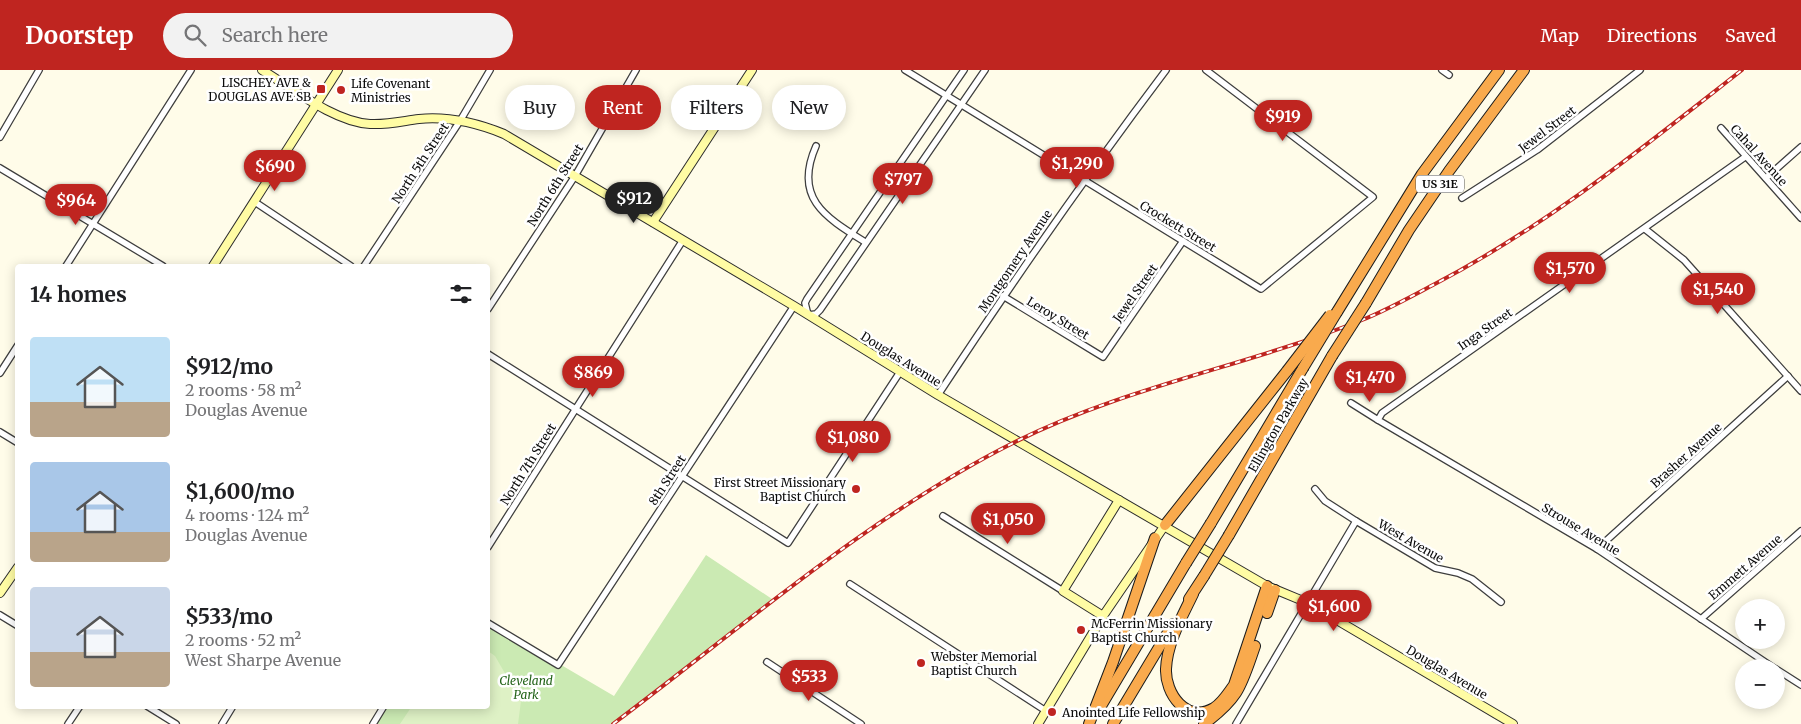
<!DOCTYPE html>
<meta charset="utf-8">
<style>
:root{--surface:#fff;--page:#f2f2f2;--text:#202124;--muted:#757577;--accent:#bf2520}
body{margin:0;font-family:Merriweather,serif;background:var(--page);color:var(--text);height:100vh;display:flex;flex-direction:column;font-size:19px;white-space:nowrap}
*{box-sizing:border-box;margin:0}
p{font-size:16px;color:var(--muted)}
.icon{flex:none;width:28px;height:28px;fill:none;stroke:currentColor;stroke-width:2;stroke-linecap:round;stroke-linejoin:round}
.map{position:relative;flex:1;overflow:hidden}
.side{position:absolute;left:15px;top:194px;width:475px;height:445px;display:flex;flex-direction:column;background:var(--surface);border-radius:5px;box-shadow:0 2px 12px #0003}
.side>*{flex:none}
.hud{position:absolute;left:505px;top:15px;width:475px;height:45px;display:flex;gap:10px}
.controls{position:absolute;left:1735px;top:529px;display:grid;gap:10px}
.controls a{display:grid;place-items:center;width:50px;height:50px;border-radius:50%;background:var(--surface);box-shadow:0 2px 12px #0003;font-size:25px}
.price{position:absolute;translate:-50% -42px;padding:0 11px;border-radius:18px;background:var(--accent);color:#fff;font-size:16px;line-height:32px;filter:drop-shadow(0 1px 2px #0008)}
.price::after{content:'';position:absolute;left:50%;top:30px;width:15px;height:11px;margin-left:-8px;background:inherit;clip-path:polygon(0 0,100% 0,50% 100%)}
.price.on{background:#222;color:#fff}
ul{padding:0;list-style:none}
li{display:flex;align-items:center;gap:15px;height:125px;padding:0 15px}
li span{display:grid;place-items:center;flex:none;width:140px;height:100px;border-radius:5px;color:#555}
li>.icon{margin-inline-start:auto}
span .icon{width:60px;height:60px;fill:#fffc;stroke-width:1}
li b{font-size:21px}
h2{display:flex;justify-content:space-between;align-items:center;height:60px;padding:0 15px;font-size:21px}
.chip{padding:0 18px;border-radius:22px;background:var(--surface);box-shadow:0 2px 12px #0003;font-size:18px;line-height:45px}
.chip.on{background:var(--accent);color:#fff}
header{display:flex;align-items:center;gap:30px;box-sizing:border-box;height:70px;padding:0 25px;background:var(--accent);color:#fff}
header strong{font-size:24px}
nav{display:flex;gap:28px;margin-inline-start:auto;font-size:18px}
.search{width:350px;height:45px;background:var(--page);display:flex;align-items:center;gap:12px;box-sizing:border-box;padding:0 18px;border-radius:28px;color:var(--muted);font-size:19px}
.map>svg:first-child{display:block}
</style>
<header>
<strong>Doorstep</strong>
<div class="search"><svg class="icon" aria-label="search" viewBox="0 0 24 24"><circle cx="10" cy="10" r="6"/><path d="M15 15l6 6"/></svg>Search here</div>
<nav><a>Map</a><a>Directions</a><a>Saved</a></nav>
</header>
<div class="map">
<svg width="1801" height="654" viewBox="0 0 1801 654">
<rect width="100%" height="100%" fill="#fffce9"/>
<polygon fill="#cbeab3" points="706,485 775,531 613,654 373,654 384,636 488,636 488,552 614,626"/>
<polygon fill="#def1c5" points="488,581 495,586 521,631 518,654 400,654 412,636 488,636"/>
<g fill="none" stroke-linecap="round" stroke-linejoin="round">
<g stroke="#3e3e3e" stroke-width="8">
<g id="street">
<polyline points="905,0 1261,219 1373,127 1206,0"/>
<polyline points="964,0 807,229 805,233 808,245 816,244 820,240 985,0"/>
<polyline points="1442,0 1449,5"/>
<polyline points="1721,58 1801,148"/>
<polyline points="0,67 39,0"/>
<path d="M816 76C793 128 825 147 865 172"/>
<polyline points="1745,87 1382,343 1378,350 1597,479 1774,598"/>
<polyline points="0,98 163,196"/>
<polyline points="1766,108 1801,77"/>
<polyline points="1462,128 1537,80 1640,0"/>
<polyline points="255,132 351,196"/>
<polyline points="1645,159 1684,190 1801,321"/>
<polyline points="66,196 191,0"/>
<polyline points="364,196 460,51 490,0"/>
<polyline points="1003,226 1103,287 1183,171"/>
<polyline points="488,239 575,106 636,0"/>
<polyline points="488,284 788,473 900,302"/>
<polyline points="0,303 18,275"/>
<path d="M938 325C1011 214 1086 106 1166 0"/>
<polyline points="1351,333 1378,350"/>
<polyline points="0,362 18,373"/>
<polyline points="1315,419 1325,431 1356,451 1435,498 1458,503 1472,509 1501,532"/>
<polyline points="943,446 1063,521"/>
<polyline points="488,477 683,170"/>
<polyline points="1597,479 1788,306"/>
<polyline points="850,514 1046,641"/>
<polyline points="0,545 18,556"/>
<polyline points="1701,549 1801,461"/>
<polyline points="488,553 558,595 794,236"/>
<polyline points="767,592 861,654"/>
<polyline points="1776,599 1801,615"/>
<polyline points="147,636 176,654"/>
<polyline points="68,654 80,636"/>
<polyline points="222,654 233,636"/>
<polyline points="373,654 384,636"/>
<polyline points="1236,654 1356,451"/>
</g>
</g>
<g stroke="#2d2d2d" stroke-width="10">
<g id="secondary">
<path d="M262 0C292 18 334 52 370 54 387 55 403 51 419 49 449 46 477 53 504 64L794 236 938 325 1267 516 1308 533 1513 654"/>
<polyline points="653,152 752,0"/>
<polyline points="213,196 338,0"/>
<polyline points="0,523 18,497"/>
<polyline points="1103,546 1063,521 1119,430"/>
<polyline points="1038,654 1103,546 1165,455"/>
</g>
</g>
<g stroke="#1c1c1c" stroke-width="12">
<g id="highway">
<polyline points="1366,233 1409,160 1449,101 1524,0"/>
<polyline points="1337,242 1422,104 1499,0"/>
<polyline points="1211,453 1303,298"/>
<polyline points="1165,455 1287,301"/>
<polyline points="1229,465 1332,286"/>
<path d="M1193 524C1182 547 1167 573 1166 599 1165 623 1186 654 1214 638 1223 632 1228 623 1234 615L1267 516"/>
<polyline points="1189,529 1204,506"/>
<polyline points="1267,543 1275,520"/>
<polyline points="1101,636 1186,493"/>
<polyline points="1089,654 1113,592 1155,468"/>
<polyline points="1113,654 1173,554"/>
<path d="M1204 654C1240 627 1241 616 1255 576"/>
</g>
</g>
<use href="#street" stroke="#fff" stroke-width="5.5"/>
<use href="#secondary" stroke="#fffca4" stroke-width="8"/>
<use href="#highway" stroke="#f9aa4d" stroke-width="10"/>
<g stroke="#bf2520" stroke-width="4">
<path id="rail" d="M613 654C741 558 870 445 1013 373 1124 317 1247 296 1362 250 1387 240 1410 227 1433 215 1548 155 1641 79 1742 0"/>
</g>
<use href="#rail" stroke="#fff" stroke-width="2" stroke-dasharray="5.5" stroke-linecap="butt"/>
<g stroke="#1c1c1c" stroke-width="12" stroke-linecap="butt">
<g id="highway-bridge">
<polyline points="1332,286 1366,233"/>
<polyline points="1303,298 1337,242"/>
<polyline points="1287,301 1330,245"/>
<polyline points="1186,493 1211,453"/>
<polyline points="1204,506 1229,465"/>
</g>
</g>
<use href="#highway-bridge" stroke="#f9aa4d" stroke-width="10"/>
</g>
<g fill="#bf2520" stroke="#fff" stroke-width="2">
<rect x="316" y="14" width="10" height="10" rx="2.5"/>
<circle cx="341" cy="20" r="5"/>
<circle cx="856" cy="419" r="5"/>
<circle cx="1081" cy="560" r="5"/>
<circle cx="921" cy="593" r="5"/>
<circle cx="1052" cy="642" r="5"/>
</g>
<g text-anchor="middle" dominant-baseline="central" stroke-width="5" stroke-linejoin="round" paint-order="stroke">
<rect fill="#fff" stroke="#545454" stroke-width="1" x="1416" y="105.5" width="48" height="17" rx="4"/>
<g font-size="11" font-weight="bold" fill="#0b0b0b">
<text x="1440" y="114">US 31E</text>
</g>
<g font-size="12" fill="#0b0b0b" stroke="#fff" text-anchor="start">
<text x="311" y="12" text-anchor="end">LISCHEY AVE &amp;<tspan x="311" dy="14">DOUGLAS AVE SB</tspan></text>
<text x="351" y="13">Life Covenant<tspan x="351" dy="14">Ministries</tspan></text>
<text x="846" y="412" text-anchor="end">First Street Missionary<tspan x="846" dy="14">Baptist Church</tspan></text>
<text x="1091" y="553">McFerrin Missionary<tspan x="1091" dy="14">Baptist Church</tspan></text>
<text x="931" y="586">Webster Memorial<tspan x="931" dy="14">Baptist Church</tspan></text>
<text x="1062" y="642">Anointed Life Fellowship</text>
</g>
<g font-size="12" fill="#0b0b0b" stroke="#fff">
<text transform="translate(1547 59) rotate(-37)">Jewel Street</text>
<text transform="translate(1759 85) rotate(48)">Cahal Avenue</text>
<text transform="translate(420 93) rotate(-57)">North 5th Street</text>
<text transform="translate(555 115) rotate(-58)">North 6th Street</text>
<text transform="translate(1178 156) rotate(31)">Crockett Street</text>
<text transform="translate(1015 191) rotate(-56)">Montgomery Avenue</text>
<text transform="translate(1135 223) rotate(-55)">Jewel Street</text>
<text transform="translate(1058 248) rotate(31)">Leroy Street</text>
<text transform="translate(1485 259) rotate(-35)">Inga Street</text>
<text transform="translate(901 289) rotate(32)">Douglas Avenue</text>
<text transform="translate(1278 355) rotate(-60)">Ellington Parkway</text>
<text transform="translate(1686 385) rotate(-42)">Brasher Avenue</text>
<text transform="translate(528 394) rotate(-58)">North 7th Street</text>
<text transform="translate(667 410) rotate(-57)">8th Street</text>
<text transform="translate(1581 459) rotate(31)">Strouse Avenue</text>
<text transform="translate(1411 471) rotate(30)">West Avenue</text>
<text transform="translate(1745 497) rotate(-41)">Emmett Avenue</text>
<text transform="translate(1447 602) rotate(31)">Douglas Avenue</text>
</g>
<g font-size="12" font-style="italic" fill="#24641a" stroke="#fff">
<text x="526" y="610">Cleveland<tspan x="526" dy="14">Park</tspan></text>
</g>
</g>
</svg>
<div class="controls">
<a>+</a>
<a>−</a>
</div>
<b class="price" style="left:1283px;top:72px">$919</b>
<b class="price" style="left:1077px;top:119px">$1,290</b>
<b class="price" style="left:275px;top:122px">$690</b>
<b class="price" style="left:903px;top:135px">$797</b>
<b class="price on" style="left:634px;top:154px">$912</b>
<b class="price" style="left:76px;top:156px">$964</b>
<b class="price" style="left:1570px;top:224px">$1,570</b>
<b class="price" style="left:1718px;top:245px">$1,540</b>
<b class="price" style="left:593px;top:328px">$869</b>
<b class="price" style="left:1370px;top:333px">$1,470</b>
<b class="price" style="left:853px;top:393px">$1,080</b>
<b class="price" style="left:1008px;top:475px">$1,050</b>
<b class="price" style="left:1334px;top:562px">$1,600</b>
<b class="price" style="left:809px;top:632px">$533</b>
<div class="hud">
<a class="chip">Buy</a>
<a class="chip on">Rent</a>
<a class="chip">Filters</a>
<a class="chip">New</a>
</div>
<section class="side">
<h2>14 homes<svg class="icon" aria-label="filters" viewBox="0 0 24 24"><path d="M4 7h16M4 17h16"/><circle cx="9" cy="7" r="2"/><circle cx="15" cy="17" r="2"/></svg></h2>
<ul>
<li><span style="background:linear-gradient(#bfe0f5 65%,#b9a48a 0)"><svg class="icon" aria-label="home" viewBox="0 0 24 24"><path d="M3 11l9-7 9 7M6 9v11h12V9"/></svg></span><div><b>$912/mo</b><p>2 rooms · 58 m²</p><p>Douglas Avenue</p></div></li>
<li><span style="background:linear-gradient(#a9c7e8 70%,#b9a48a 0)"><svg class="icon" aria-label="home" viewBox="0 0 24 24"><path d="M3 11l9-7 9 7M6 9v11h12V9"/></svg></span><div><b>$1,600/mo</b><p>4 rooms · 124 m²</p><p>Douglas Avenue</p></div></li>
<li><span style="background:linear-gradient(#c9d6e8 65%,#b9a48a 0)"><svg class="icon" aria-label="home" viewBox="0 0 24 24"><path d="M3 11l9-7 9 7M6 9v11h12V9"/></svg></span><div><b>$533/mo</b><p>2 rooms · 52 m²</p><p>West Sharpe Avenue</p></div></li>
</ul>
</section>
</div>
